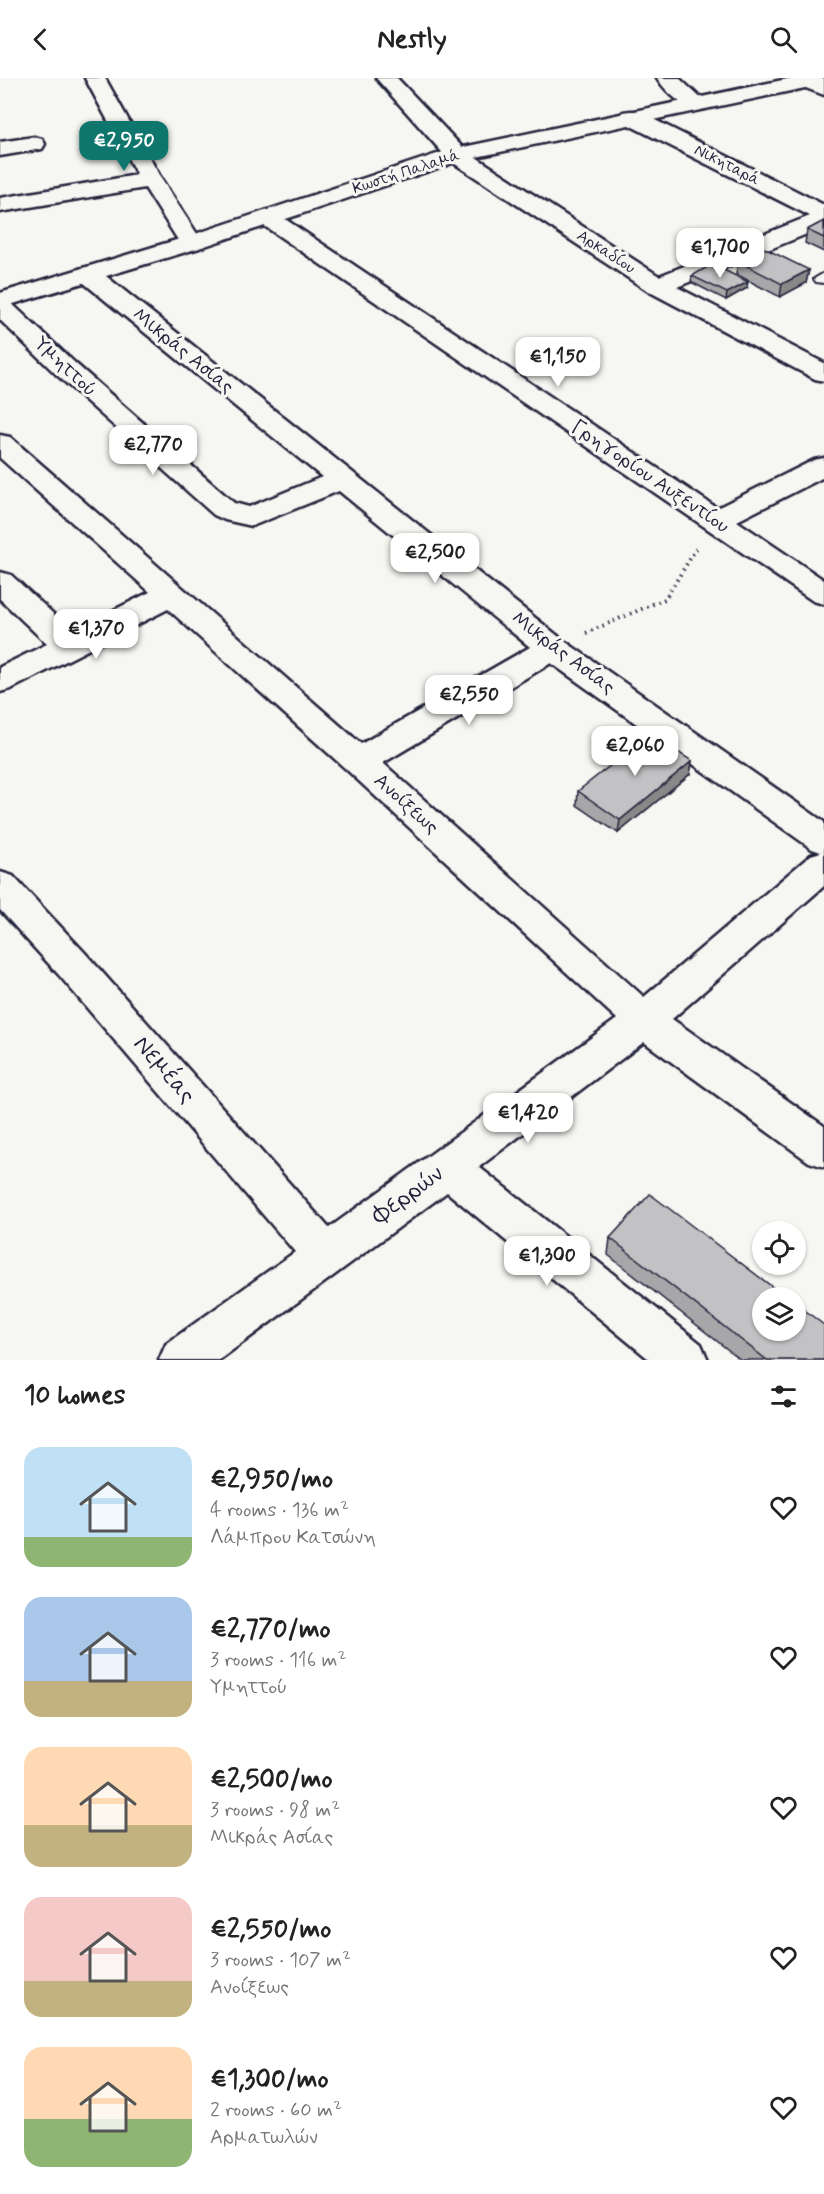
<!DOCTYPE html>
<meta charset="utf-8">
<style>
:root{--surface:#fff;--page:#f6f6f6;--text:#222;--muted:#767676;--accent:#0f766e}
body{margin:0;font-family:Mynerve,sans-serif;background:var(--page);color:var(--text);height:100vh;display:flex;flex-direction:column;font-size:22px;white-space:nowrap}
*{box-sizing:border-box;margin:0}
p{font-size:20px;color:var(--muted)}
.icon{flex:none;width:33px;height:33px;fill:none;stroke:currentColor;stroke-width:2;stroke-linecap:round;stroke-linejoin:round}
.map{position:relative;height:1282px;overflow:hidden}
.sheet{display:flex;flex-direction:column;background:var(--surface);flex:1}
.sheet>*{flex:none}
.fabs{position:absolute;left:752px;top:1143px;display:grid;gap:12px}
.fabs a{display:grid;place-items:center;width:54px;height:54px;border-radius:50%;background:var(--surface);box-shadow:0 2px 4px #0004;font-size:30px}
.price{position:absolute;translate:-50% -51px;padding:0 14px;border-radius:12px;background:#fff;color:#222;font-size:20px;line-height:39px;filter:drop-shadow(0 2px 3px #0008)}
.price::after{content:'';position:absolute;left:50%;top:36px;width:18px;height:14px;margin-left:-9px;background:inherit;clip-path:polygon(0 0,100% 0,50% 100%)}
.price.on{background:var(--accent);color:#fff}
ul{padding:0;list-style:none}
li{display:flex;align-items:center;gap:18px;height:150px;padding:0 24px}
li span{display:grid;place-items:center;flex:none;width:168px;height:120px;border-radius:18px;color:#555}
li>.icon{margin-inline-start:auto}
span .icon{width:72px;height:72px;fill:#fffc;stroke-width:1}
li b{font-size:26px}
h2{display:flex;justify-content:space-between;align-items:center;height:72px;padding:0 24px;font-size:26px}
header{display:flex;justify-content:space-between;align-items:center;height:78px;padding:0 24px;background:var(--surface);font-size:27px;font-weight:700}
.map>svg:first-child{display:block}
</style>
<header><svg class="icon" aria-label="back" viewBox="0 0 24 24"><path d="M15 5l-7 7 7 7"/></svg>Nestly<svg class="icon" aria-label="search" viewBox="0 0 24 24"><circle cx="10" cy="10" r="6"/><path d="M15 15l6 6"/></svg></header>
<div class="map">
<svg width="824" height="1282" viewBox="0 0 824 1282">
<rect width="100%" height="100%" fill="#f6f6f2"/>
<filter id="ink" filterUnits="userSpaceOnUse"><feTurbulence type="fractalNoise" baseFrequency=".0167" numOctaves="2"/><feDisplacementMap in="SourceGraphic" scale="12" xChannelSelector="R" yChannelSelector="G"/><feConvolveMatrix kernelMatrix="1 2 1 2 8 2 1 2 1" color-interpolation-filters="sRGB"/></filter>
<g filter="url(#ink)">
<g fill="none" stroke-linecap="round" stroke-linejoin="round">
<g stroke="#22223b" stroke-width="4">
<polygon id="service" points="824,195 824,205 816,204 814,201"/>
</g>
<g stroke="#22223b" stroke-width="5">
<g id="minor">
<polygon points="85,0 105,0 162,102 203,165 199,170 191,172 183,170 145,110 0,134 0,120 137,97"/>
<polygon points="376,0 397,0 465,72 659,198 810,138 623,44 620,39 623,34 631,33 639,34 824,127 824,149 677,209 824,285 824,303 815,301 648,213 449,82"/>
<path d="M657 0H679L706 25 702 29C686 34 666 14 657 0Z"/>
<polygon points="797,0 816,0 824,3 824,17 798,7 795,3"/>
<polygon points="34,59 42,61 45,66 42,71 0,78 0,64"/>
<polygon points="268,133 276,135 717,430 814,382 824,380 824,399 737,443 824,502 824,526 813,523 260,145 256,140 260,135"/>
<path d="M88 189 97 191 563 562 824 744V808L672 941 824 1048V1089L809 1084 644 964 479 1089 701 1266 708 1282H650L447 1114 219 1282H159L166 1266 295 1174 59 897 0 832V794L13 798 85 875 329 1150 617 941 347 692 168 531 11 611 0 614V589L47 566 0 521V494L11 497 72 553 150 514 0 380V357L10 359 361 666 530 569 339 413 252 448 225 442 214 437 58 298 0 242V220L9 223 76 286 234 425 249 429 322 399 79 201 76 196 79 191ZM551 585 812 771 821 774 811 777 644 919 383 685Z"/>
</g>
</g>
<g stroke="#22223b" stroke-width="5">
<polygon id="tertiary" points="792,0 824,0 824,6 462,82 199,170 0,230 0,215 183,160 449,72"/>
</g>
<polyline stroke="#22223b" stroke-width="4" stroke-dasharray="1.5 4.5" stroke-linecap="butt" points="586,555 665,521 698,468"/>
<use href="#service" fill="#f6f6f2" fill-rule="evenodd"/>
<use href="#minor" fill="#f6f6f2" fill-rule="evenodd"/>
<use href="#tertiary" fill="#f6f6f2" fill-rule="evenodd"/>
</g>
<g fill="#a7a7a9" stroke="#22223b" stroke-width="1.5">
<polygon points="824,143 824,174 805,165 807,152"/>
<polygon points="738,183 809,192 806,205 780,219 736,196"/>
<polygon points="692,198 747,210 726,222 691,204"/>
<polygon points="692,683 690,696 618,755 577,727 578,713"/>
<polygon points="610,1160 824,1282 741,1282 608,1177"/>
</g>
<g fill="#888889" stroke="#22223b" stroke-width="1.5">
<polygon points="809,192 806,205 780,219 782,206"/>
<polygon points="748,204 747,210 726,222 727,215"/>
<polygon points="692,683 690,696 618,755 620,742"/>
</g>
<g fill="#c2c2c4" stroke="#22223b" stroke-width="1.5">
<polygon points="824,143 824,160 807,152"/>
<polygon points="764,170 809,192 782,206 738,183"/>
<polygon points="712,186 748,204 727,215 692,198"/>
<polygon points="650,656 692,683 620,742 578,713"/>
<polygon points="650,1116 787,1220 762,1220 762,1252 795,1252 795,1225 824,1247 824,1282 767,1282 610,1160"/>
</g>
</g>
<g text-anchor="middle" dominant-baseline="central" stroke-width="6" stroke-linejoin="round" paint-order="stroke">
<g font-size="16" fill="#22223b" stroke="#f6f6f2">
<text transform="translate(727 87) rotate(27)">Νικηταρά</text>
<text transform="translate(406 94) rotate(-18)">Κωστή Παλαμά</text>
<text transform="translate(606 174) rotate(33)">Αρκαδίου</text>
</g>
<g font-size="20" fill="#22223b" stroke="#f6f6f2">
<text transform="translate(183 273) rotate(39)">Μικράς Ασίας</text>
<text transform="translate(65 289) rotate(43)">Υμηττού</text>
<text transform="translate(650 399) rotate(34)">Γρηγορίου Αυξεντίου</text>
<text transform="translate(563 575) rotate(37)">Μικράς Ασίας</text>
<text transform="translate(406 726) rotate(42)">Ανοίξεως</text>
</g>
<g font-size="24" fill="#22223b" stroke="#f6f6f2">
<text transform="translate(164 992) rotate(49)">Νεμέας</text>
<text transform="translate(408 1117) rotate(-36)">Φερρών</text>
</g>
</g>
</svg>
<div class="fabs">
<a><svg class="icon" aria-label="locate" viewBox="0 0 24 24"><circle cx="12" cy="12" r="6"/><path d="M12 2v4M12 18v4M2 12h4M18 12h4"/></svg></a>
<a><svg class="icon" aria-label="layers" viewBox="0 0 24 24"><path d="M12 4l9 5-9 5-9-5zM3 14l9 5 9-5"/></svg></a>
</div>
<b class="price on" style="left:124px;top:94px">€2,950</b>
<b class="price" style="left:720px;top:201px">€1,700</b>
<b class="price" style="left:558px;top:310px">€1,150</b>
<b class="price" style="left:153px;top:398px">€2,770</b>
<b class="price" style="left:435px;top:506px">€2,500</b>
<b class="price" style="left:96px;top:582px">€1,370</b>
<b class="price" style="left:469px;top:648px">€2,550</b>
<b class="price" style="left:635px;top:699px">€2,060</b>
<b class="price" style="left:528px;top:1066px">€1,420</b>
<b class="price" style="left:547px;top:1209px">€1,300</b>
</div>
<section class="sheet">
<h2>10 homes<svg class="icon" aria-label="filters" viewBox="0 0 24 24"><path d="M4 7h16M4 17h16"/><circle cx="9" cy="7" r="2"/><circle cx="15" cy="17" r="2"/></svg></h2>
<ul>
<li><span style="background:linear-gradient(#bfe0f5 75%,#8fb573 0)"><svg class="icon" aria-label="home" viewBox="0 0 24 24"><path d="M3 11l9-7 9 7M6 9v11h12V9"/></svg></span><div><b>€2,950/mo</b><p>4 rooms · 136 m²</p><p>Λάμπρου Κατσώνη</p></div><svg class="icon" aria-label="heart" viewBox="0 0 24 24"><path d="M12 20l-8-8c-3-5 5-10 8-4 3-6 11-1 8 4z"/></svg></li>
<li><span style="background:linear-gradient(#a9c7e8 70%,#c2b280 0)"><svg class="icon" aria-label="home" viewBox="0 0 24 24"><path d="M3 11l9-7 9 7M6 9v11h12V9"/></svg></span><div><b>€2,770/mo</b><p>3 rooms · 116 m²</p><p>Υμηττού</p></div><svg class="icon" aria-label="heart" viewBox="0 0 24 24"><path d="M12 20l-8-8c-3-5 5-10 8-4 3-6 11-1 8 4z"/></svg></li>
<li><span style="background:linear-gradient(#ffd9b3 65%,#c2b280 0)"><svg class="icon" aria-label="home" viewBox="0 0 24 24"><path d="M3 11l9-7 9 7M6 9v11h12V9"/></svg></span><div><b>€2,500/mo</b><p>3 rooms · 98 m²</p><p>Μικράς Ασίας</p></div><svg class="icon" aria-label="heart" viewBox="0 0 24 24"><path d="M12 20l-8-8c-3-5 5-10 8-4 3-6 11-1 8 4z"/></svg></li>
<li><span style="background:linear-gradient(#f6c9c9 70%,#c2b280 0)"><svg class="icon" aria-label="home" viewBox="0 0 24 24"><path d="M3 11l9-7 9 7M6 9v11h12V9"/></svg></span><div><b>€2,550/mo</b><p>3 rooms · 107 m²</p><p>Ανοίξεως</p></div><svg class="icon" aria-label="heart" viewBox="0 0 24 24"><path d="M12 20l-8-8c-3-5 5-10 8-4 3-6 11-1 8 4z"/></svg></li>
<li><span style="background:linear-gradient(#ffd9b3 60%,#8fb573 0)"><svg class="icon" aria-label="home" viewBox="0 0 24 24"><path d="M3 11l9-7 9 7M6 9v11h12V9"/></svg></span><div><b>€1,300/mo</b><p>2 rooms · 60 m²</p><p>Αρματωλών</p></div><svg class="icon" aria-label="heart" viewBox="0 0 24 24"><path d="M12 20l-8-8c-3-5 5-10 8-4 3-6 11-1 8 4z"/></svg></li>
</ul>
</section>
